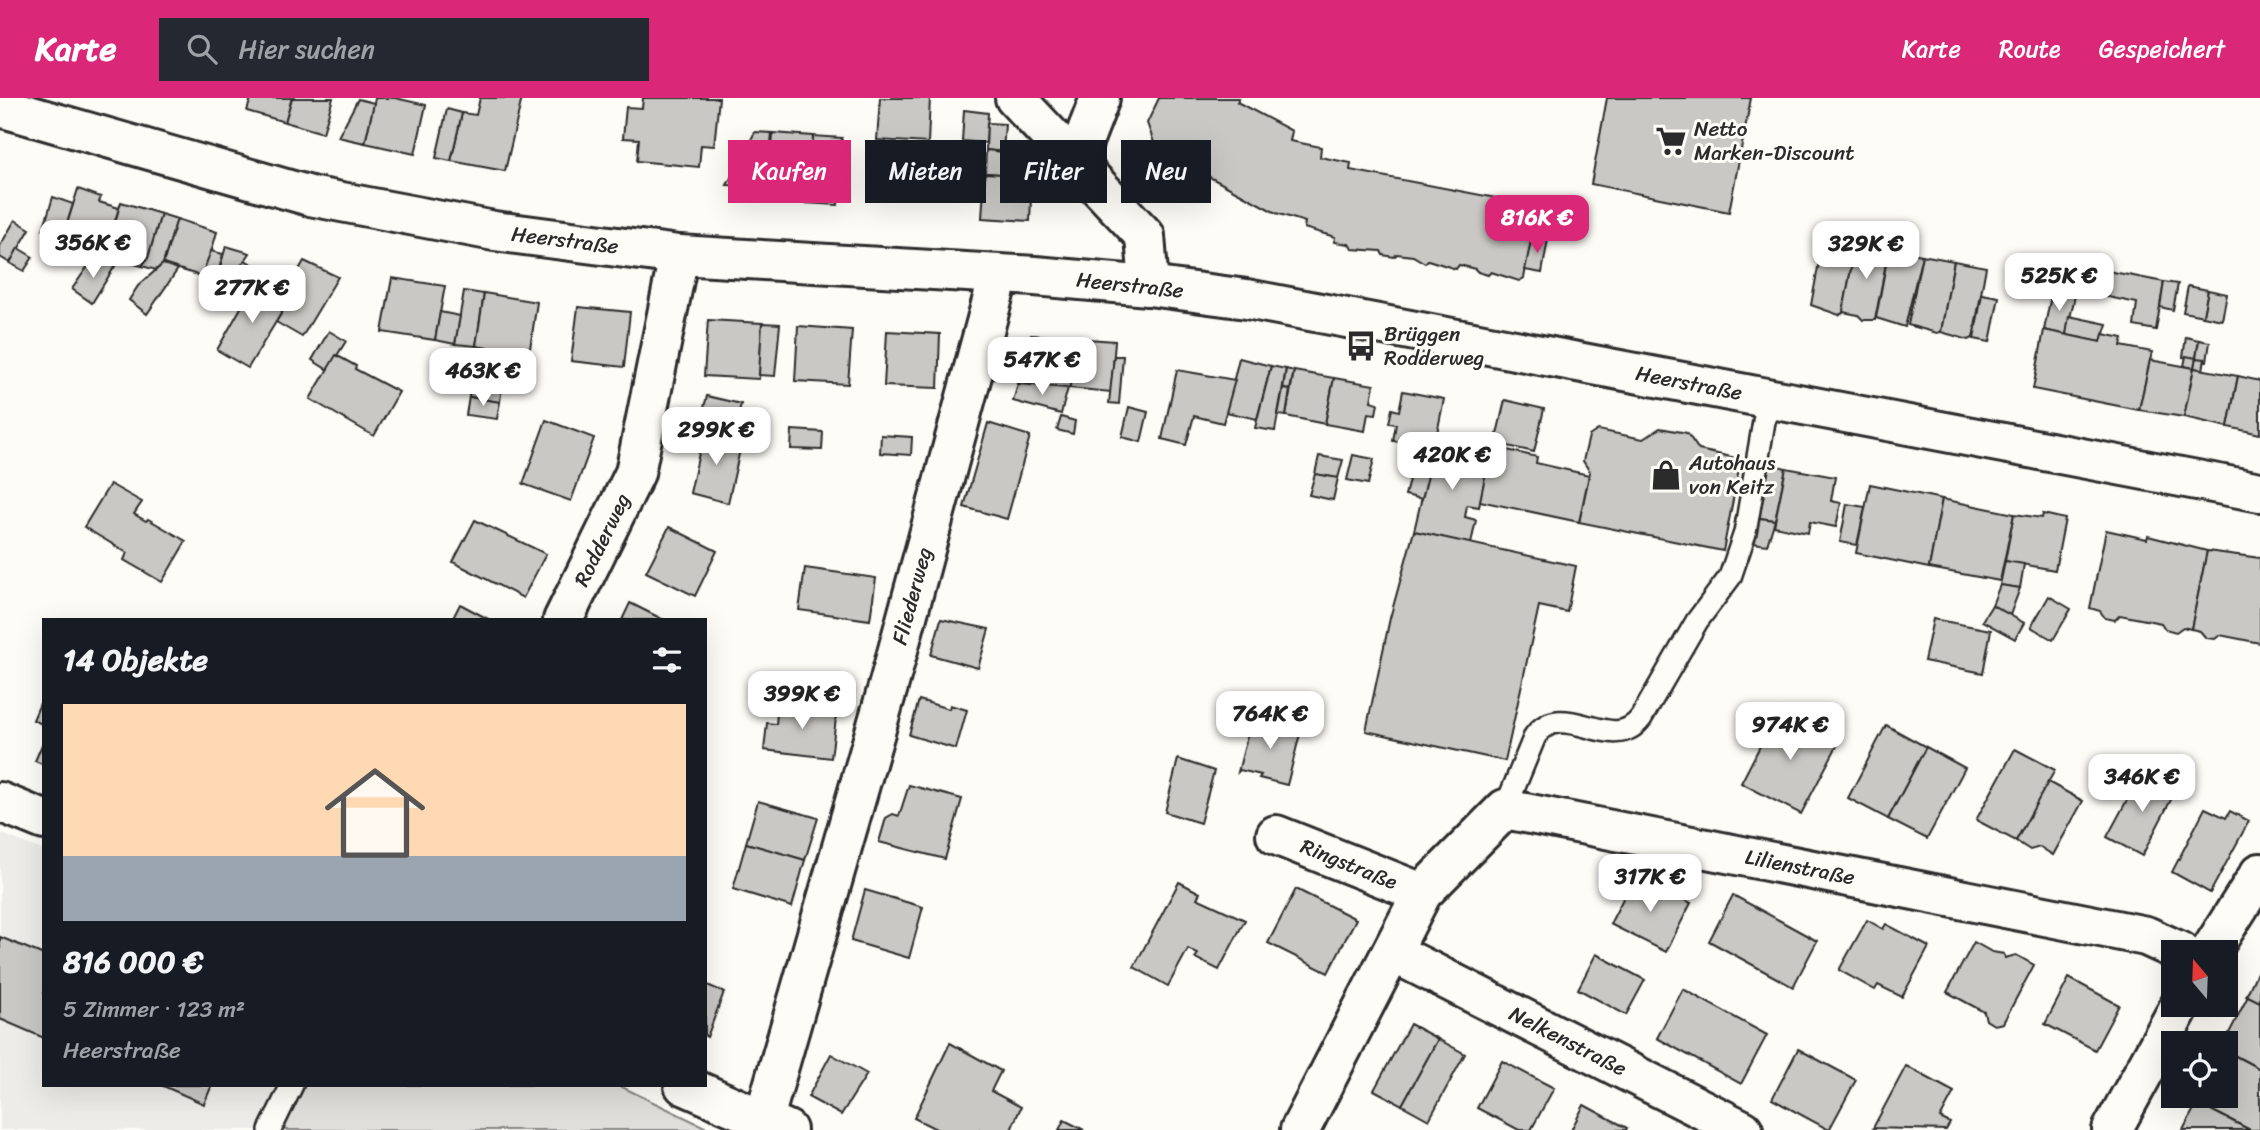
<!DOCTYPE html>
<html lang="de">
<meta charset="utf-8">
<style>
:root{--surface:#171b24;--page:#242831;--text:#f1f3f6;--muted:#9ea1a6;--accent:#db2777}
body{margin:0;font-family:Sriracha,sans-serif;background:var(--page);color:var(--text);height:100vh;display:flex;flex-direction:column;font-size:26px;white-space:nowrap}
*{box-sizing:border-box;margin:0}
p{font-size:23px;color:var(--muted)}
.icon{flex:none;width:38px;height:38px;fill:none;stroke:currentColor;stroke-width:2;stroke-linecap:round;stroke-linejoin:round}
.map{position:relative;flex:1;overflow:hidden}
.side{position:absolute;left:42px;top:520px;width:665px;height:469px;display:flex;flex-direction:column;background:var(--surface);border-radius:0px;box-shadow:0 7px 28px #0002}
.side>*{flex:none}
.guide{position:absolute;left:728px;top:42px;width:665px;height:63px;display:flex;gap:14px}
.needle{width:46px;rotate:341deg}
.buttons{position:absolute;left:2161px;top:842px;display:grid;gap:14px}
.buttons a{display:grid;place-items:center;width:77px;height:77px;border-radius:0px;background:var(--surface);box-shadow:0 7px 28px #0002;font-size:35px}
.price{position:absolute;translate:-50% -60px;padding:0 16px;border-radius:14px;background:#fff;color:#222;font-size:23px;line-height:46px;filter:drop-shadow(0 2px 4px #0008)}
.price::after{content:'';position:absolute;left:50%;top:42px;width:21px;height:16px;margin-left:-10px;background:inherit;clip-path:polygon(0 0,100% 0,50% 100%)}
.price.current{background:var(--accent);color:#fff}
ul{padding:0;list-style:none}
li{display:grid;align-content:center;gap:14px;height:371px;padding:0 21px}
li span{display:grid;place-items:center;height:217px;border-radius:0px;color:#555}
li>.icon{margin-inline-start:auto}
span .icon{width:126px;height:126px;fill:#fffc;stroke-width:1}
li b{font-size:30px}
h2{display:flex;justify-content:space-between;align-items:center;height:84px;padding:0 21px;font-size:30px}
.chip{padding:0 24px;border-radius:0px;background:var(--surface);box-shadow:0 7px 28px #0002;font-size:24px;line-height:63px}
.chip.current{background:var(--accent);color:#fff}
header{display:flex;align-items:center;gap:42px;box-sizing:border-box;height:98px;padding:0 35px;background:var(--accent);color:#fff}
header strong{font-size:33px}
nav{display:flex;gap:38px;margin-inline-start:auto;font-size:24px}
.search{width:490px;height:63px;background:var(--page);display:flex;align-items:center;gap:18px;box-sizing:border-box;padding:0 24px;border-radius:0px;color:var(--muted);font-size:26px}
.map>svg:first-child{display:block}
</style>
<header>
<strong>Karte</strong>
<div class="search"><svg class="icon" aria-label="search" viewBox="0 0 24 24"><circle cx="10" cy="10" r="6"/><path d="M15 15l6 6"/></svg>Hier suchen</div>
<nav><a>Karte</a><a>Route</a><a>Gespeichert</a></nav>
</header>
<div class="map">
<svg width="2260" height="1032" viewBox="0 0 2260 1032">
<rect width="100%" height="100%" fill="#fdfcf7"/>
<filter id="ink" filterUnits="userSpaceOnUse"><feTurbulence type="fractalNoise" baseFrequency=".0143" numOctaves="2"/><feDisplacementMap in="SourceGraphic" scale="14" xChannelSelector="R" yChannelSelector="G"/><feConvolveMatrix kernelMatrix="1 2 1 2 8 2 1 2 1" color-interpolation-filters="sRGB"/></filter>
<g filter="url(#ink)">
<polygon fill="#edece8" points="0,735 44,753 44,987 279,987 258,1032 0,1032"/>
<polygon fill="#dfdeda" stroke="#858482" stroke-width="2" points="305,987 618,987 711,1032 283,1032"/>
<g fill="#c9c8c4" stroke="#2b2b2b" stroke-width="2">
<polygon points="251,0 292,0 285,24 247,13"/>
<polygon points="292,0 333,0 323,35 285,24"/>
<polygon points="375,0 395,0 426,7 415,56 365,45"/>
<polygon points="480,0 522,0 505,73 451,63 462,15 476,17"/>
<polygon points="643,0 719,0 714,48 701,47 699,69 637,63 639,41 623,40 626,9 642,10"/>
<polygon points="880,0 930,0 928,45 877,42"/>
<polygon points="1159,0 1239,0 1237,4 1292,33 1290,43 1321,49 1320,59 1351,65 1350,72 1538,108 1524,180 1519,183 1491,174 1488,177 1478,174 1475,171 1459,167 1456,171 1428,162 1425,165 1413,158 1397,156 1394,159 1383,157 1381,153 1352,151 1349,146 1334,144 1335,139 1304,130 1305,124 1276,115 1156,50 1147,25"/>
<polygon points="1607,0 1751,0 1729,114 1591,86"/>
<polygon points="358,1 374,5 365,45 338,39"/>
<polygon points="447,11 462,15 451,63 436,60"/>
<polygon points="964,12 988,15 986,45 962,43"/>
<polygon points="987,25 1005,26 1003,54 986,52"/>
<polygon points="755,34 772,35 769,89 727,87"/>
<polygon points="772,35 772,53 812,56 813,38 842,40 838,107 768,103"/>
<polygon points="773,35 813,38 812,56 772,53"/>
<polygon points="986,52 1003,54 1001,76 985,75"/>
<polygon points="985,75 1032,78 1030,123 982,120"/>
<polygon points="78,91 101,99 99,104 119,110 104,159 93,156 86,146 63,138"/>
<polygon points="53,99 73,106 63,138 43,132"/>
<polygon points="121,104 161,116 148,160 142,168 105,158"/>
<polygon points="161,116 177,121 163,166 156,172 142,168 148,160"/>
<polygon points="177,121 217,134 204,179 163,166"/>
<polygon points="15,122 30,131 10,165 0,159 0,148"/>
<polygon points="1824,137 1856,144 1843,215 1839,217 1811,207"/>
<polygon points="1532,138 1548,141 1542,175 1525,172"/>
<polygon points="1856,144 1889,150 1875,222 1863,222 1858,217 1843,214"/>
<polygon points="226,148 250,155 226,190 215,187"/>
<polygon points="18,150 33,159 24,173 10,165"/>
<polygon points="1889,150 1922,157 1905,229 1876,220"/>
<polygon points="211,153 223,156 215,187 200,182"/>
<polygon points="1922,157 1954,163 1941,234 1937,235 1908,227"/>
<polygon points="93,161 115,168 92,205 72,191"/>
<polygon points="245,162 264,173 243,204 224,192"/>
<polygon points="304,163 338,179 302,239 276,224 288,204 282,201"/>
<polygon points="1954,163 1986,169 1973,240 1969,242 1941,234"/>
<polygon points="163,166 178,171 147,216 129,202 138,188"/>
<polygon points="2108,173 2164,184 2156,232 2134,228 2137,205 2103,198"/>
<polygon points="392,180 445,188 435,242 382,234"/>
<polygon points="2164,184 2178,186 2173,212 2160,209"/>
<polygon points="255,185 288,204 248,270 217,252"/>
<polygon points="2188,188 2208,192 2203,218 2183,214"/>
<polygon points="2208,192 2227,196 2222,222 2203,218"/>
<polygon points="464,193 484,196 476,248 455,246"/>
<polygon points="2052,193 2075,198 2066,237 2044,232"/>
<polygon points="484,195 537,204 529,257 476,248"/>
<polygon points="1982,196 1999,199 1990,244 1974,241"/>
<polygon points="578,209 630,214 624,269 571,263"/>
<polygon points="440,214 460,218 455,246 435,242"/>
<polygon points="2069,218 2107,226 2101,244 2066,237"/>
<polygon points="708,222 762,225 759,281 704,278"/>
<polygon points="762,225 780,226 775,278 759,277"/>
<polygon points="798,228 852,232 848,286 795,283"/>
<polygon points="2044,232 2101,244 2103,236 2123,240 2121,248 2152,254 2139,312 2033,291"/>
<polygon points="329,233 346,243 328,272 312,262"/>
<polygon points="887,233 940,236 938,290 884,288"/>
<polygon points="1031,237 1073,240 1070,290 1018,286 1021,251 1030,252"/>
<polygon points="2186,239 2199,242 2196,260 2183,259"/>
<polygon points="1073,240 1115,243 1111,294 1070,290"/>
<polygon points="2199,242 2210,244 2207,263 2196,260"/>
<polygon points="336,257 356,268 355,271 399,294 374,338 310,301"/>
<polygon points="1114,258 1123,258 1119,306 1109,305"/>
<polygon points="2186,258 2196,260 2194,270 2184,268"/>
<polygon points="1239,260 1271,268 1257,321 1226,314"/>
<polygon points="2196,260 2205,261 2203,272 2194,270"/>
<polygon points="2150,262 2194,270 2184,319 2139,312"/>
<polygon points="1271,268 1286,271 1275,333 1255,330"/>
<polygon points="2194,270 2238,278 2228,329 2184,319"/>
<polygon points="1286,271 1294,273 1290,292 1283,291"/>
<polygon points="1177,272 1235,282 1223,325 1194,318 1186,347 1162,341"/>
<polygon points="1294,273 1334,280 1325,326 1286,318"/>
<polygon points="472,275 503,280 500,304 469,299"/>
<polygon points="2238,278 2260,283 2260,336 2228,329"/>
<polygon points="1334,280 1374,287 1371,303 1378,305 1376,316 1368,315 1365,333 1325,326"/>
<polygon points="1018,286 1068,290 1061,316 1013,303"/>
<polygon points="1283,291 1290,292 1286,318 1278,317"/>
<polygon points="1403,293 1444,301 1434,350 1393,343 1396,326 1389,325 1392,311 1399,313"/>
<polygon points="707,298 741,306 736,325 702,317"/>
<polygon points="469,299 500,304 497,321 466,317"/>
<polygon points="1505,302 1544,311 1534,354 1495,345"/>
<polygon points="1129,309 1148,314 1141,344 1122,339"/>
<polygon points="1061,319 1075,323 1073,336 1057,332"/>
<polygon points="546,322 594,340 571,403 523,386"/>
<polygon points="988,325 1030,338 1007,421 964,409"/>
<polygon points="1660,330 1687,335 1699,352 1741,361 1723,453 1579,424 1590,374 1583,363 1589,338 1598,332 1643,341"/>
<polygon points="792,332 823,334 822,352 791,351"/>
<polygon points="704,333 742,343 728,405 690,395"/>
<polygon points="881,337 912,339 911,357 880,355"/>
<polygon points="1435,343 1490,355 1479,409 1467,407 1465,419 1476,422 1471,446 1414,433"/>
<polygon points="1421,348 1434,350 1429,373 1417,370"/>
<polygon points="1507,352 1537,359 1536,365 1589,377 1579,424 1480,403 1490,355 1506,358"/>
<polygon points="1353,357 1374,361 1368,386 1347,382"/>
<polygon points="1319,358 1343,362 1338,380 1315,376"/>
<polygon points="1770,366 1786,370 1775,422 1759,420"/>
<polygon points="1417,370 1429,373 1428,378 1415,375"/>
<polygon points="1786,370 1835,379 1831,403 1841,405 1836,429 1810,424 1808,435 1774,428"/>
<polygon points="1411,374 1428,378 1422,401 1405,397"/>
<polygon points="1315,376 1338,380 1333,402 1309,397"/>
<polygon points="110,386 142,404 134,416 146,423 148,421 186,443 162,484 124,462 127,455 84,429"/>
<polygon points="1870,386 1942,401 1929,470 1856,455"/>
<polygon points="1942,401 2014,416 2000,483 1929,470"/>
<polygon points="1847,406 1865,409 1857,447 1840,444"/>
<polygon points="2014,416 2042,420 2043,416 2065,421 2055,472 2005,463"/>
<polygon points="1759,420 1775,422 1767,447 1753,445"/>
<polygon points="475,422 546,456 523,500 453,464"/>
<polygon points="669,429 717,453 695,498 646,474"/>
<polygon points="2106,432 2147,441 2148,438 2207,453 2191,531 2183,529 2176,534 2165,531 2161,525 2120,517 2115,522 2105,520 2100,513 2090,510"/>
<polygon points="1414,433 1576,468 1567,514 1539,508 1505,663 1366,633 1390,520"/>
<polygon points="2207,453 2260,460 2260,545 2220,537 2215,541 2206,540 2200,533 2191,531"/>
<polygon points="2005,463 2024,466 2020,490 2000,487"/>
<polygon points="805,470 876,480 870,522 799,512"/>
<polygon points="2000,487 2020,490 2010,517 1992,507"/>
<polygon points="2049,498 2071,511 2053,542 2031,529"/>
<polygon points="630,505 664,522 622,522"/>
<polygon points="460,506 490,522 452,522"/>
<polygon points="1992,507 2024,525 2015,541 1982,523"/>
<polygon points="941,521 989,531 978,570 931,557"/>
<polygon points="1933,521 1991,532 1983,575 1924,563"/>
<polygon points="44,596 44,627 33,622"/>
<polygon points="919,602 949,611 950,607 967,612 956,651 909,637"/>
<polygon points="770,604 837,612 831,660 764,652 767,625 776,626 778,606"/>
<polygon points="1779,611 1839,644 1801,716 1741,685"/>
<polygon points="1252,619 1301,632 1287,687 1259,680 1261,677 1240,672 1238,674"/>
<polygon points="1886,627 1926,649 1888,721 1848,700"/>
<polygon points="44,642 44,667 35,663"/>
<polygon points="1926,649 1965,670 1927,741 1888,721"/>
<polygon points="2015,651 2055,672 2016,743 1976,722"/>
<polygon points="1178,661 1214,673 1200,725 1165,714"/>
<polygon points="2142,674 2176,692 2142,758 2107,739"/>
<polygon points="2048,684 2083,703 2053,757 2040,749 2030,752 2016,743"/>
<polygon points="909,687 962,701 945,761 879,744 886,720 893,716 899,718"/>
<polygon points="758,703 818,720 805,762 746,745"/>
<polygon points="2205,710 2226,720 2230,713 2249,723 2210,795 2172,774"/>
<polygon points="746,745 805,762 792,809 733,791"/>
<polygon points="1635,777 1691,805 1666,854 1610,826"/>
<polygon points="1179,784 1200,795 1197,800 1245,822 1219,872 1195,860 1198,856 1188,851 1168,888 1134,869"/>
<polygon points="1296,791 1356,821 1328,875 1268,845"/>
<polygon points="865,792 923,809 909,860 851,843"/>
<polygon points="1733,797 1817,843 1793,889 1709,843"/>
<polygon points="1867,822 1883,831 1886,826 1929,849 1902,899 1878,887 1875,892 1839,872"/>
<polygon points="0,839 44,857 44,940 0,921"/>
<polygon points="1974,844 1992,854 2004,856 2005,860 2016,857 2034,867 2003,925 1994,927 1986,922 1984,914 1947,894"/>
<polygon points="1596,856 1645,882 1626,917 1578,891"/>
<polygon points="2260,868 2260,904 2246,898"/>
<polygon points="2069,880 2119,907 2095,952 2045,926"/>
<polygon points="705,886 724,894 707,939 705,938"/>
<polygon points="1683,891 1767,937 1741,986 1657,940"/>
<polygon points="2248,898 2260,904 2260,971 2226,953 2224,945"/>
<polygon points="1410,926 1438,941 1402,1007 1374,992"/>
<polygon points="1438,941 1465,956 1429,1022 1402,1007"/>
<polygon points="950,945 1001,973 991,993 1021,1009 1011,1032 938,1032 914,1020"/>
<polygon points="1798,951 1856,982 1829,1032 1772,1001"/>
<polygon points="2226,953 2260,971 2260,1032 2250,1032 2195,1004 2198,998 2226,998"/>
<polygon points="831,956 867,976 841,1017 808,999"/>
<polygon points="1502,963 1554,990 1531,1032 1519,1032 1477,1010"/>
<polygon points="1906,968 1954,994 1940,1020 1950,1025 1946,1032 1873,1030"/>
<polygon points="161,987 212,987 204,1006"/>
<polygon points="2197,1005 2250,1032 2183,1032"/>
<polygon points="1584,1007 1627,1030 1626,1032 1571,1032"/>
<polygon points="1064,1022 1084,1032 1059,1032"/>
</g>
<g fill="none" stroke-linecap="round" stroke-linejoin="round">
<g stroke="#2b2b2b" stroke-width="26">
<g id="lane">
<path d="M1505 711 1535 638C1564 598 1612 659 1641 620L1697 523 1730 479 1745 435 1768 300"/>
<polyline points="270,1032 292,987"/>
</g>
</g>
<g stroke="#2b2b2b" stroke-width="44">
<g id="street">
<polyline points="1015,0 1145,138 1149,188"/>
<polyline points="1076,62 1100,0"/>
<polyline points="563,522 635,375 679,157"/>
<polyline points="0,704 44,722"/>
<polyline points="1276,737 1422,795"/>
<polyline points="1392,854 1743,1032"/>
<polyline points="2210,854 2260,775"/>
<polyline points="684,987 787,1032"/>
<polyline points="764,1020 888,589 999,177"/>
<polyline points="1300,1032 1422,795 1505,711 2146,838 2181,854"/>
<polyline points="2112,1032 2181,906"/>
</g>
</g>
<g stroke="#2b2b2b" stroke-width="44">
<polyline id="secondary" points="0,9 310,98 494,133 679,157 1035,178 1149,188 1247,201 2260,394"/>
</g>
<use href="#lane" stroke="#fdfcf7" stroke-width="21"/>
<use href="#street" stroke="#fdfcf7" stroke-width="38"/>
<use href="#secondary" stroke="#fdfcf7" stroke-width="38"/>
</g>
</g>
<defs>
<g id="supermarket-bare" transform="scale(2.415)"><path d="M-6-5.5h2.5l.6 2H6L4.5 2H-2.5L-4.4-4H-6ZM-1.5 3.2a1.3 1.3 0 1 0 .1 0ZM3 3.2a1.3 1.3 0 1 0 .1 0Z" fill="#2b2b2b" stroke="#fdfcf7" stroke-width="2.5" paint-order="stroke"/></g>
<g id="bus-bare" transform="scale(2.415)"><path d="M-5-6H5V4H4V6H2V4H-2V6H-4V4H-5ZM-3.5-4V0h7V-4ZM-3.5 1.2v1.5H-2V1.2ZM2 1.2v1.5H3.5V1.2Z" fill="#2b2b2b" stroke="#fdfcf7" stroke-width="2.5" paint-order="stroke"/></g>
<g id="shop-bare" transform="scale(2.415)"><path d="M-5-2.5h2.3a2.7 3.5 0 0 1 5.4 0H5L5.5 6h-11ZM-1.5-2.5h3a1.5 2.3 0 0 0-3 0Z" fill="#2b2b2b" stroke="#fdfcf7" stroke-width="2.5" paint-order="stroke"/></g>
</defs>
<g fill-rule="evenodd">
<use href="#supermarket-bare" x="1671" y="43"/>
<use href="#bus-bare" x="1361" y="248"/>
<use href="#shop-bare" x="1666" y="377"/>
</g>
<g text-anchor="middle" dominant-baseline="central" stroke-width="6" stroke-linejoin="round" paint-order="stroke">
<g font-size="21" fill="#2b2b2b" stroke="#fdfcf7" text-anchor="start">
<text x="1694" y="31">Netto<tspan x="1694" dy="24">Marken-Discount</tspan></text>
<text x="1384" y="236">Brüggen<tspan x="1384" dy="24">Rodderweg</tspan></text>
<text x="1689" y="365">Autohaus<tspan x="1689" dy="24">von Keitz</tspan></text>
</g>
<g font-size="21" fill="#2b2b2b" stroke="#fdfcf7">
<text transform="translate(565 142) rotate(7)">Heerstraße</text>
<text transform="translate(1130 187) rotate(6)">Heerstraße</text>
<text transform="translate(1689 285) rotate(11)">Heerstraße</text>
<text transform="translate(602 442) rotate(-64)">Rodderweg</text>
<text transform="translate(912 498) rotate(-75)">Fliederweg</text>
<text transform="translate(1349 766) rotate(22)">Ringstraße</text>
<text transform="translate(1800 769) rotate(11)">Lilienstraße</text>
<text transform="translate(1568 943) rotate(27)">Nelkenstraße</text>
</g>
</g>
</svg>
<div class="buttons">
<a><svg class="needle" viewBox="-14 -14 28 28"><path d="M0-13l5 13h-10z" fill="#e53935"/><path d="M0 13l5-13h-10z" fill="#9ea1a6"/></svg></a>
<a><svg class="icon" aria-label="locate" viewBox="0 0 24 24"><circle cx="12" cy="12" r="6"/><path d="M12 2v4M12 18v4M2 12h4M18 12h4"/></svg></a>
</div>
<b class="price current" style="left:1537px;top:157px">816K €</b>
<b class="price" style="left:93px;top:182px">356K €</b>
<b class="price" style="left:1866px;top:183px">329K €</b>
<b class="price" style="left:2059px;top:215px">525K €</b>
<b class="price" style="left:252px;top:227px">277K €</b>
<b class="price" style="left:1042px;top:299px">547K €</b>
<b class="price" style="left:483px;top:310px">463K €</b>
<b class="price" style="left:716px;top:369px">299K €</b>
<b class="price" style="left:1452px;top:394px">420K €</b>
<b class="price" style="left:802px;top:633px">399K €</b>
<b class="price" style="left:1270px;top:653px">764K €</b>
<b class="price" style="left:1790px;top:664px">974K €</b>
<b class="price" style="left:2142px;top:716px">346K €</b>
<b class="price" style="left:1650px;top:816px">317K €</b>
<div class="guide">
<a class="chip current">Kaufen</a>
<a class="chip">Mieten</a>
<a class="chip">Filter</a>
<a class="chip">Neu</a>
</div>
<section class="side">
<h2>14 Objekte<svg class="icon" aria-label="filters" viewBox="0 0 24 24"><path d="M4 7h16M4 17h16"/><circle cx="9" cy="7" r="2"/><circle cx="15" cy="17" r="2"/></svg></h2>
<ul>
<li><span style="background:linear-gradient(#ffd9b3 70%,#9aa5b1 0)"><svg class="icon" aria-label="home" viewBox="0 0 24 24"><path d="M3 11l9-7 9 7M6 9v11h12V9"/></svg></span><div><b>816 000 €</b><p>5 Zimmer · 123 m²</p><p>Heerstraße</p></div></li>
</ul>
</section>
</div>
